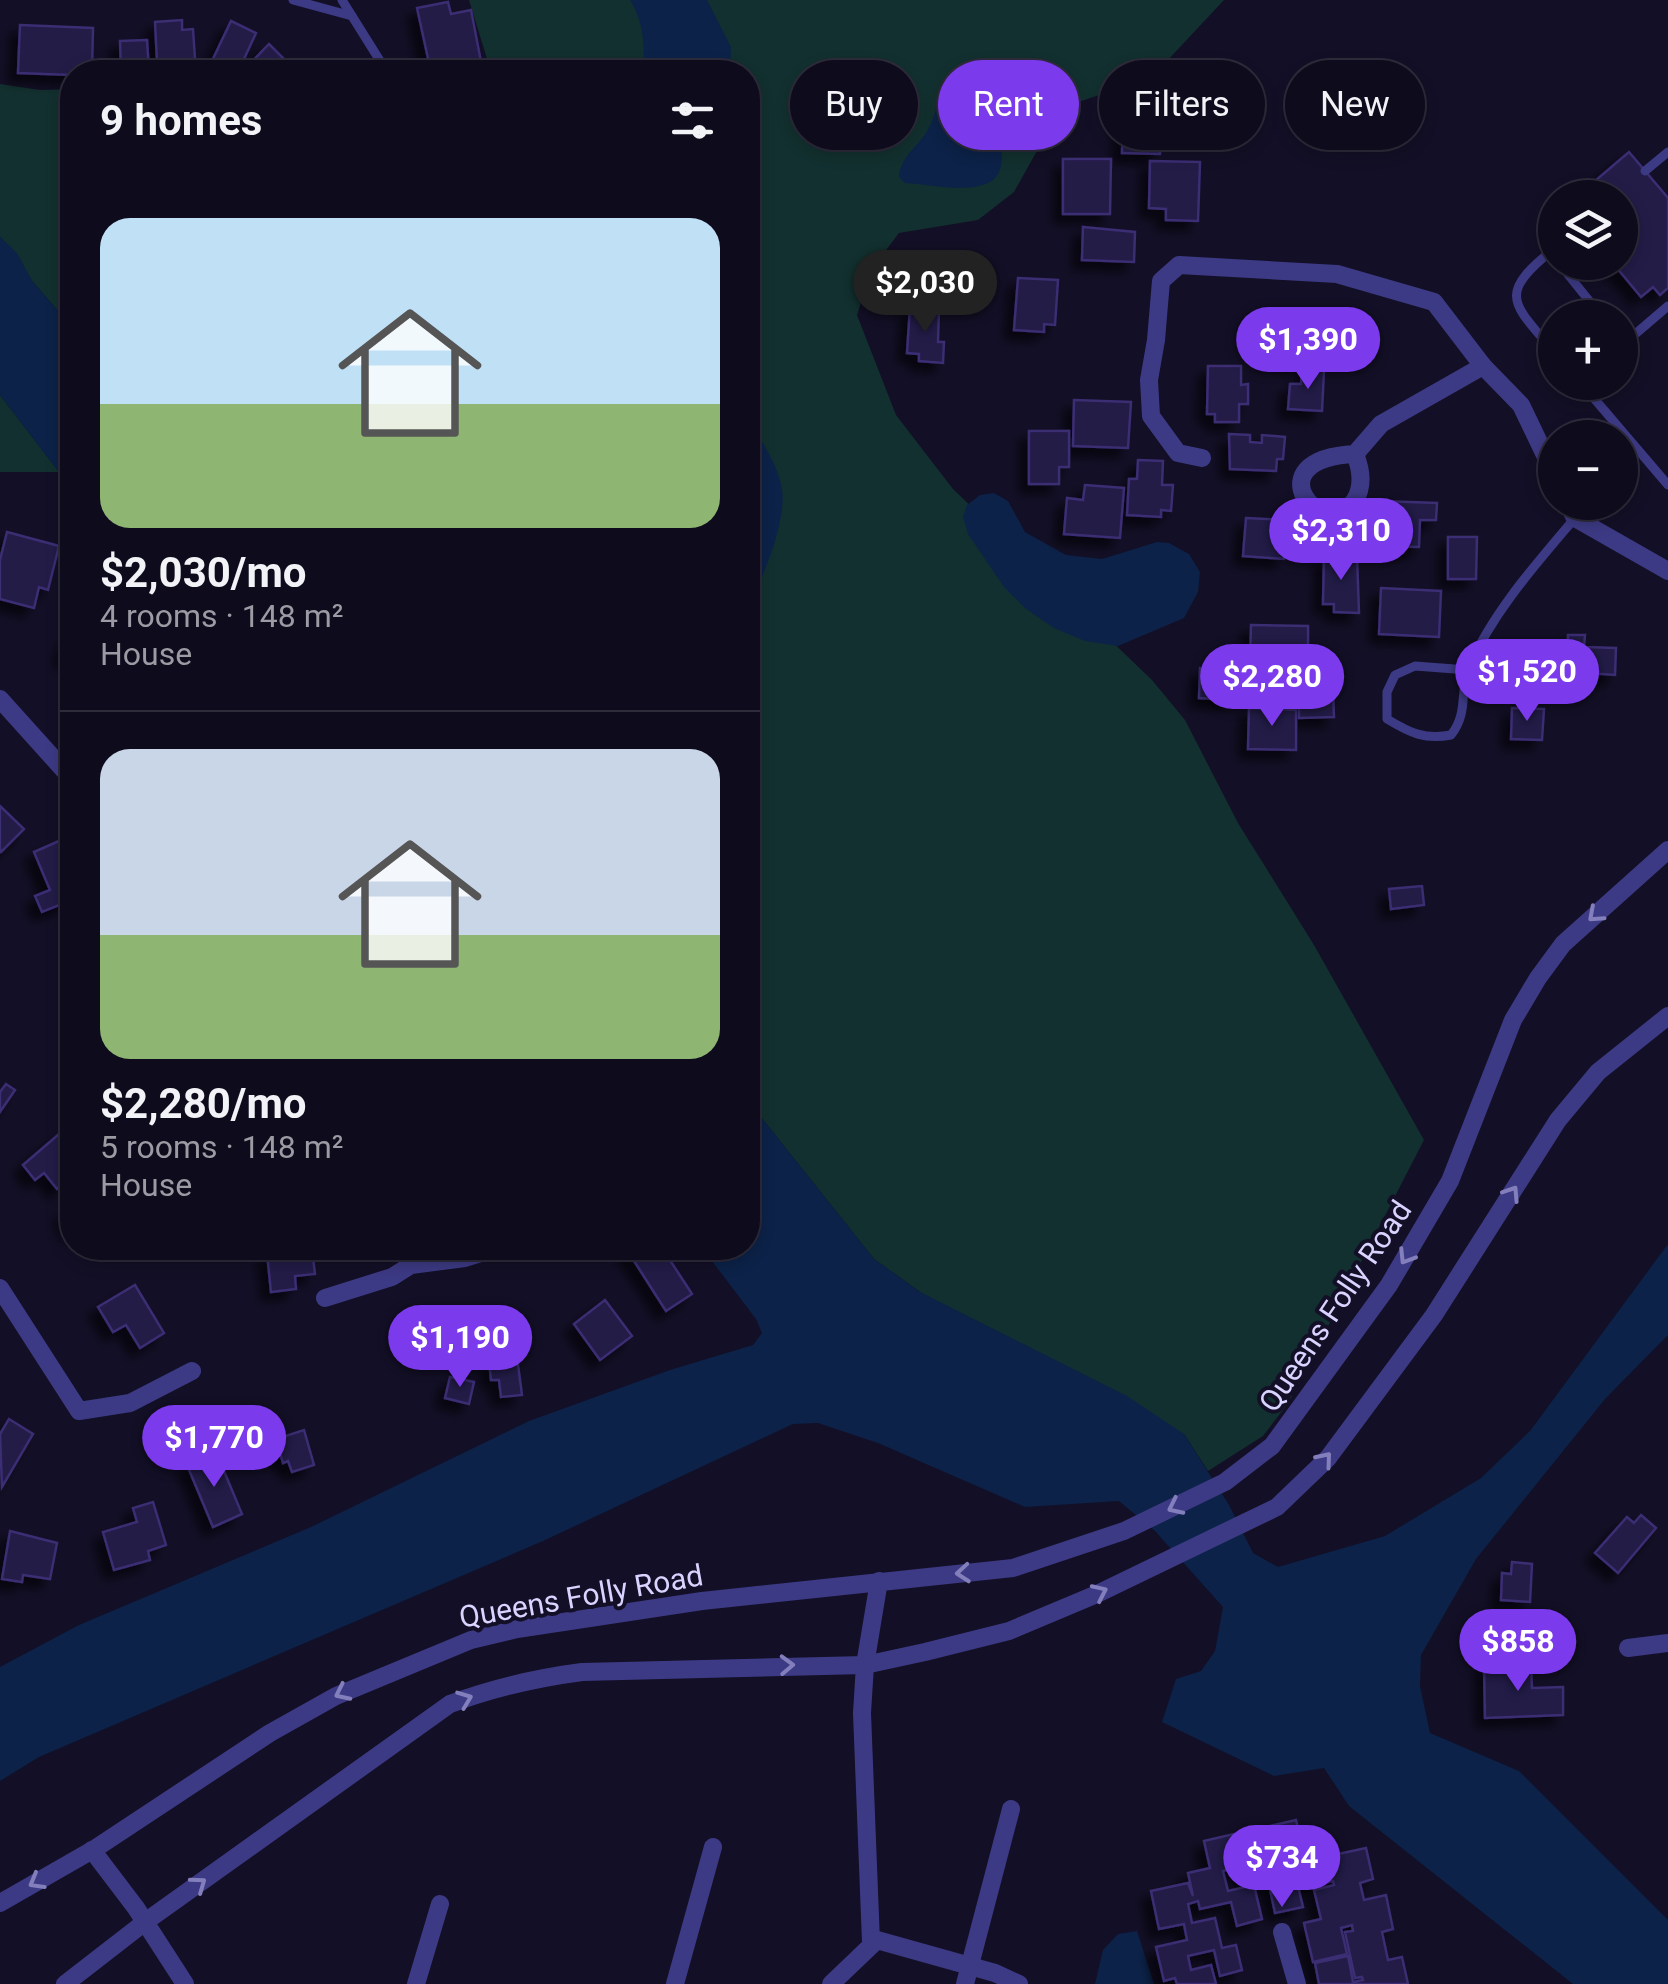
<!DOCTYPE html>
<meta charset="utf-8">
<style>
:root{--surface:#0e0b1c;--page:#171425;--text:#f1f3f6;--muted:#9b9ba3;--line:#2e2b3b;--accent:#7c3aed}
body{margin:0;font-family:Roboto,sans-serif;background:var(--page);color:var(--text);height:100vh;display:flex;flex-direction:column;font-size:38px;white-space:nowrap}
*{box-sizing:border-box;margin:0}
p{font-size:32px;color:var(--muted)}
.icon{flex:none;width:55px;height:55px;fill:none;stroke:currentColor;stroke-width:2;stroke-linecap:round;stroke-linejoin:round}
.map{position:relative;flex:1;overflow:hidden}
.drawer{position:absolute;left:60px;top:60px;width:700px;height:1200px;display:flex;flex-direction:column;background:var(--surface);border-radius:40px;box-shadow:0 5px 15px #0003,0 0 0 2px var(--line)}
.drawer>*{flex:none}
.banner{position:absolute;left:790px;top:60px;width:728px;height:90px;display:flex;gap:20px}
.tools{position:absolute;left:1538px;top:180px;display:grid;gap:20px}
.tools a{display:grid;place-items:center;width:100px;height:100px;border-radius:50%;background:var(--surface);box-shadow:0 5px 15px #0003,0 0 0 2px var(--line);font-size:50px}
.price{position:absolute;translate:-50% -85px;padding:0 22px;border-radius:35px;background:var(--accent);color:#fff;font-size:32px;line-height:65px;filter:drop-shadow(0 2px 5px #0008)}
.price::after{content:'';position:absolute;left:50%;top:60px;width:30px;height:22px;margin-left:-15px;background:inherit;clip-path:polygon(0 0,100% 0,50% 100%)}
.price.active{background:#222;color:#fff}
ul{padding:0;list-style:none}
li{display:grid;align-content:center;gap:20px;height:530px;padding:0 40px}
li+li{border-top:2px solid var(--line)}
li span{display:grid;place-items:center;height:310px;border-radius:30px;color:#555}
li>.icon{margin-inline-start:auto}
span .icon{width:180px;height:180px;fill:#fffc;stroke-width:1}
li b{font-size:42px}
h2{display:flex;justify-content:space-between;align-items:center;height:120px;padding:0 40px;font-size:42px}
.tag{padding:0 35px;border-radius:45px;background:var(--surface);box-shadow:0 5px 15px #0003,0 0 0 2px var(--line);font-size:35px;line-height:90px}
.tag.active{background:var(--accent);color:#fff}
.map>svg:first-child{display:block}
</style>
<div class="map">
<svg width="1668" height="1984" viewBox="0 0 1668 1984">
<defs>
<filter id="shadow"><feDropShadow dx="-9" dy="9" stdDeviation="5" flood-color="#0009"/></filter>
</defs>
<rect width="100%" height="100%" fill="#130f26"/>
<g fill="#12302f">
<polygon points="469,0 1224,0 1152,77 1061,108 1014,192 978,220 899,233 871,270 857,315 896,415 953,489 1152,680 1185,720 1238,823 1314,945 1424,1140 1289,1402 1263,1436 1208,1471 1184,1434 920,1292 874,1259 748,1101 748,72 491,72"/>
<polygon points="0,84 40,90 72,89 72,327 32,281 16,253 0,237"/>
<polygon points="0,395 59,472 0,472"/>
</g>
<g fill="#0c2248">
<path d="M630 0H707L731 47 730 72H643C645 47 644 23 630 0Z"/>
<path d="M955 91C966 94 975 97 983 105 997 119 1014 169 990 182 968 194 929 184 905 183L899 177C900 158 916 148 926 133 934 121 935 106 944 94Z"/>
<polygon points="0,237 17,253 32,281 72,327 72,496 59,472 0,395"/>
<path d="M748 418C760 439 778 464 782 489 787 521 762 580 748 609Z"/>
<polygon points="994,493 1008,501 1025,532 1066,555 1102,559 1157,542 1169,543 1189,554 1200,572 1198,592 1184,618 1118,646 1085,641 1054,628 1026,609 1004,587 968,534 963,517 967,505 980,495"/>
<polygon points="748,1101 874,1259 920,1292 1127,1396 1184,1434 1229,1505 1253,1553 1278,1567 1385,1536 1481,1478 1530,1431 1668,1244 1668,1335 1605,1399 1476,1559 1421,1655 1420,1686 1430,1733 1519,1771 1668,1920 1668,1984 1573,1984 1349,1806 1324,1768 1274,1776 1162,1722 1176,1679 1201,1671 1215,1651 1223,1607 1155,1531 1119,1501 1025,1507 878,1443 818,1423 793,1424 543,1541 39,1757 0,1781 0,1667 79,1625 311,1527 529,1421 670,1370 753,1345 762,1333 756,1319 702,1248 748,1248"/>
<polygon points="1137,1931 1154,1984 1095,1984 1103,1950 1118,1934"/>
</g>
<g fill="#241b47" stroke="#3b2d73" stroke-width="2.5" filter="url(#shadow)">
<polygon points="448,2 451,14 471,10 483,72 431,72 417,8"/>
<polygon points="182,20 182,30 193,29 195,59 157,61 155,22"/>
<polygon points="231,21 256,33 238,72 211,63"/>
<polygon points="20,25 93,28 92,72 72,72 72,75 18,73"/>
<polygon points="147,40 149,72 121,72 120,41"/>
<polygon points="269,44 290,65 283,72 248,72 245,69"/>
<polygon points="1123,124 1160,125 1160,154 1122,153"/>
<polygon points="1629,152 1668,198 1668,288 1660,295 1653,287 1641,297 1612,262 1620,262 1620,198 1575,198"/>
<polygon points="1063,159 1111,159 1110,214 1063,214"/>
<polygon points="1150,161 1200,162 1198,221 1166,220 1166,209 1149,208"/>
<polygon points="1083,227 1135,232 1134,262 1082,260"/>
<polygon points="1018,278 1058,280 1055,325 1044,324 1044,332 1014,330"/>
<polygon points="910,307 939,308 938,342 944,342 943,363 919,361 919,354 907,353"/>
<polygon points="1269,318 1323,320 1321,362 1284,360 1284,356 1267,356"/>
<polygon points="1208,366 1241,366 1241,385 1248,384 1248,404 1239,404 1239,422 1215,422 1215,414 1207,414"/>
<polygon points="1302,370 1324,371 1322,411 1288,409 1290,384 1301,384"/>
<polygon points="1074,400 1131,402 1128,448 1073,446"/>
<polygon points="1029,431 1069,431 1069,467 1059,467 1059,484 1029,484"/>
<polygon points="1229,434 1250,435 1250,442 1262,443 1262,435 1285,437 1283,459 1277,459 1276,471 1230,469"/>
<polygon points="1138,460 1163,461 1162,485 1173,485 1171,511 1161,510 1161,517 1127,515 1129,479 1137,479"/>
<polygon points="1085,485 1124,488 1120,538 1064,534 1067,498 1083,500"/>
<polygon points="1380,501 1437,503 1436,520 1420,520 1419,547 1378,546"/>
<polygon points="1246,518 1286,520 1284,559 1243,556"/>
<polygon points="7,532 59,546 48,590 39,587 34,608 0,599 0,560"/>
<polygon points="1448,537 1477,537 1476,579 1448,579"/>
<polygon points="1324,556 1357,556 1359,613 1334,612 1334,604 1323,604"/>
<polygon points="1381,588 1441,591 1439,637 1379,634"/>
<polygon points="1251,625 1308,626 1308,651 1293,651 1293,667 1250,666"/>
<polygon points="72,629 72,661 62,656"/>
<polygon points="1568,635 1585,635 1584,647 1616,648 1615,675 1560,671 1561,645 1568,646"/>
<polygon points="1200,668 1229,670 1228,682 1234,682 1233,700 1199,698"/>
<polygon points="1299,691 1333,691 1334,717 1299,718"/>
<polygon points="1249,708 1296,710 1296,750 1248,749"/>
<polygon points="1512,708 1544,709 1542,740 1511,739"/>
<polygon points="0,806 24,829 1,852 0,851"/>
<polygon points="59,841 72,873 72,900 42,912 35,896 50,890 34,852"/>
<polygon points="1422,886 1424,905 1391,909 1389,889"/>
<polygon points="6,1084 15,1090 0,1112 0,1092"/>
<polygon points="59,1134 72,1150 72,1177 57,1189 44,1173 35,1180 23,1165"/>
<polygon points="72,1208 72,1234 63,1213"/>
<polygon points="631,1248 662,1248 692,1294 666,1311 627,1250"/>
<polygon points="312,1249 315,1274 295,1276 296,1289 271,1292 267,1253"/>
<polygon points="135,1285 164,1333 140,1348 126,1325 113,1332 98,1307"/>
<polygon points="605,1300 632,1336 600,1360 574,1324"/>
<polygon points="517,1357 522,1395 501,1397 499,1380 491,1380 489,1360"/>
<polygon points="450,1377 474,1382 469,1404 445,1398"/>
<polygon points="9,1419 33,1434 2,1487 0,1434"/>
<polygon points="304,1430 314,1465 292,1472 288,1461 283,1463 276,1439"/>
<polygon points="216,1452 242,1514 213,1527 187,1465"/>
<polygon points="153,1502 166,1545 148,1551 150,1560 114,1570 103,1532 137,1522 133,1508"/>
<polygon points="1641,1515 1656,1528 1618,1573 1595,1553 1627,1517 1634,1523"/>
<polygon points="10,1531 57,1543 50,1579 23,1575 22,1582 2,1579"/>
<polygon points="1512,1562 1532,1564 1530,1602 1501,1600 1502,1573 1511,1574"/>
<polygon points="1531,1664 1532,1688 1563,1687 1563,1715 1485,1718 1484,1665"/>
<polygon points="1296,1820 1303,1849 1326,1844 1329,1856 1366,1848 1373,1879 1360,1883 1364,1900 1386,1895 1393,1929 1382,1932 1388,1960 1402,1957 1408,1984 1319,1984 1315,1963 1348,1956 1353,1982 1363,1980 1362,1977 1355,1978 1345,1932 1353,1931 1352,1925 1341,1928 1347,1954 1313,1962 1304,1923 1321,1919 1314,1890 1334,1885 1333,1881 1300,1889 1292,1855 1276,1859 1279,1873 1245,1881 1241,1866 1223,1871 1228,1891 1254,1885 1262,1919 1237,1926 1231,1902 1200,1909 1198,1901 1188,1904 1192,1923 1215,1918 1222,1948 1236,1945 1242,1970 1220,1976 1214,1950 1188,1956 1191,1970 1211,1965 1216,1984 1177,1984 1175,1978 1164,1981 1156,1947 1187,1940 1184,1924 1159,1929 1151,1891 1188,1883 1193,1896 1188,1873 1210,1868 1204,1841 1234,1834 1235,1841 1268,1834 1266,1827"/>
<polygon points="1295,1874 1303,1907 1275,1913 1268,1880"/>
</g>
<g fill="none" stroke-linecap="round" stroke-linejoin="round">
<g stroke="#3d3a85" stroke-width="9">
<polyline points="293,0 352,16"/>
<polyline points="342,0 387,72"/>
<polyline points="1645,171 1668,152"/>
<path d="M1555 248C1496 295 1512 302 1555 353"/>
<polyline points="1558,262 1603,318"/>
<polyline points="1620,347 1668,306"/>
<polyline points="1580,382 1668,485"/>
<path d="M1468 670 1415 666 1395 675 1387 692V719C1410 733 1425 740 1451 735 1469 712 1459 692 1469 667 1493 612 1536 564 1575 518"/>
</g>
<g stroke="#3d3a85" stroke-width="18">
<path d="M1355 454C1361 469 1364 485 1355 500 1324 546 1251 459 1355 454L1381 424 1483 366"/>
<polyline points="1202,458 1178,453 1151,416 1149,380 1156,340 1161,281 1179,265 1337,274 1434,302 1483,366 1521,405 1555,476"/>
<polyline points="1567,502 1575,518 1668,571"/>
<polyline points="0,699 72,779"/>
<polyline points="0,1288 79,1411 130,1403 192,1371"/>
<polyline points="325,1298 392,1277 411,1265 465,1258 497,1248"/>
<polyline points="1628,1648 1668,1643"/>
<polyline points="92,1850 136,1908 185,1984"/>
<polyline points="0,1903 96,1848 270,1733 336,1696 471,1640 517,1629 702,1601 1013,1568 1124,1531 1225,1482 1272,1446 1389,1285 1450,1181 1513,1020 1538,978 1563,944 1668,850"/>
<polyline points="1282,1932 1297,1984"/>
<polyline points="871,1942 862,1713 865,1665 879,1581"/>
<path d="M65 1984 145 1922 450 1704C493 1688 536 1678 582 1672L865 1665 925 1652 1009 1631 1097 1594 1277 1507 1328 1458 1434 1315 1558 1120 1598 1072 1668 1016"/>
<polyline points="416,1984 440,1904"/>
<polyline points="675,1984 713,1847"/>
<polyline points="831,1984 877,1940 995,1973 1019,1984"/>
<polyline points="965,1984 1011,1809"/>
</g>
</g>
<defs><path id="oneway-chevron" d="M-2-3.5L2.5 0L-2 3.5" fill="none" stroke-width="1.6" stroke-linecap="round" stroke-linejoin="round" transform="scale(2.5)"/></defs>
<g stroke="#837fbc">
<use href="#oneway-chevron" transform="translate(1595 915) rotate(138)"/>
<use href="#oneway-chevron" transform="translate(1512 1193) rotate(-57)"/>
<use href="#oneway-chevron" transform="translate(1406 1257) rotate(122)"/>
<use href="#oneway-chevron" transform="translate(1325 1459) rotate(-50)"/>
<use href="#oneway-chevron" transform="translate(1175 1507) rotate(154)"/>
<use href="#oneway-chevron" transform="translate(963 1573) rotate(175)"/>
<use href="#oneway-chevron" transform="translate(1100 1592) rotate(-25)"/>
<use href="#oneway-chevron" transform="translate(787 1665) rotate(-2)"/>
<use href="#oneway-chevron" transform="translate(342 1693) rotate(154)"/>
<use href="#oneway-chevron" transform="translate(465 1699) rotate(-21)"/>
<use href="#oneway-chevron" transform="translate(36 1882) rotate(150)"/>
<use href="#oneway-chevron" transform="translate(199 1884) rotate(-36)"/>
</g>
<g text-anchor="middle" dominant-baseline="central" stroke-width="8" stroke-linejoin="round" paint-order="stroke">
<g font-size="30" fill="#d9d4ff" stroke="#130f26">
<text transform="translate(1335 1306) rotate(-56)">Queens Folly Road</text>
<text transform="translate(581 1596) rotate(-10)">Queens Folly Road</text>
</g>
</g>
</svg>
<div class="tools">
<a><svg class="icon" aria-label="layers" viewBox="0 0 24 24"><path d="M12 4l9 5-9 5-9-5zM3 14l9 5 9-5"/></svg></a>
<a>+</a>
<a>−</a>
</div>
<b class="price active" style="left:925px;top:335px">$2,030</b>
<b class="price" style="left:1308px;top:392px">$1,390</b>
<b class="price" style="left:1341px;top:583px">$2,310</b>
<b class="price" style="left:1527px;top:724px">$1,520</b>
<b class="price" style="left:1272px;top:729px">$2,280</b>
<b class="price" style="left:460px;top:1390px">$1,190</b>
<b class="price" style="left:214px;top:1490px">$1,770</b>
<b class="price" style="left:1518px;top:1694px">$858</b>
<b class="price" style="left:1282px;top:1910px">$734</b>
<div class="banner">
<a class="tag">Buy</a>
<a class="tag active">Rent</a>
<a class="tag">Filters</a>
<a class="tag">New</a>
</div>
<section class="drawer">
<h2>9 homes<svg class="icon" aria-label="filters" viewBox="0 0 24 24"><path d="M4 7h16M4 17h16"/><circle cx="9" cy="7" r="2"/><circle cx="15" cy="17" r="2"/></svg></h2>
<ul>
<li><span style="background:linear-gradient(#bfe0f5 60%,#8fb573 0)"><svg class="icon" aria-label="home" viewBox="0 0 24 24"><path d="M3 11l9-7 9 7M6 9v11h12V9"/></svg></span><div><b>$2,030/mo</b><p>4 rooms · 148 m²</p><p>House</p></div></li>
<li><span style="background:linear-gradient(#c9d6e8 60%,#8fb573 0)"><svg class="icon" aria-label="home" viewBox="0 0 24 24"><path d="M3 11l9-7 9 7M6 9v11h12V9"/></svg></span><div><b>$2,280/mo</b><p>5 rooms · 148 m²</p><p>House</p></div></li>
</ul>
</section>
</div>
